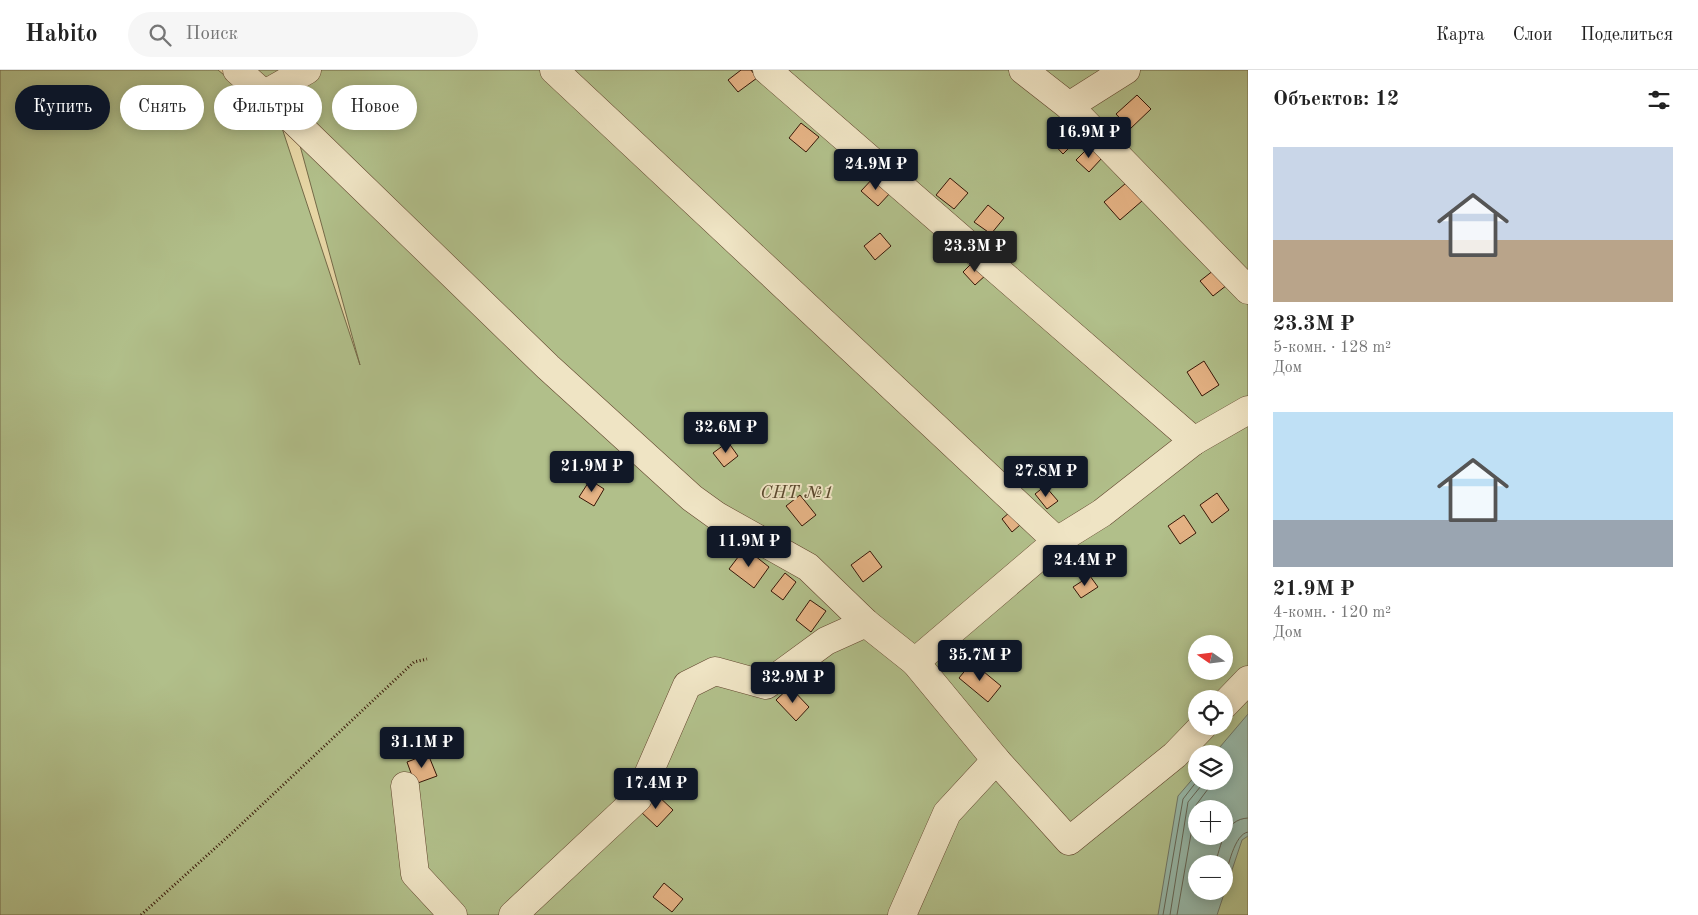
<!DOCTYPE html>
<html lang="ru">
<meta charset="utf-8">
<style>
:root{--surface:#fff;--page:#f6f6f6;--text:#222;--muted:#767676;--line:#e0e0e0;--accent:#111827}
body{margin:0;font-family:"Old Standard TT",serif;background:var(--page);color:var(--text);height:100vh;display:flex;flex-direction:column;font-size:19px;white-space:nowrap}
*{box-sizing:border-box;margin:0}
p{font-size:16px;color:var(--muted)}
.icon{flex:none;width:28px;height:28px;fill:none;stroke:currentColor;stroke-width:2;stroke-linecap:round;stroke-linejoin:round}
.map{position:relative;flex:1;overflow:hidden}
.sheet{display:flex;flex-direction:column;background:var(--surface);width:450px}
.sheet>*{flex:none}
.banner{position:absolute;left:15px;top:15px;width:475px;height:45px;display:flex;gap:10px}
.needle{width:32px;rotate:284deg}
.buttons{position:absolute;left:1188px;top:565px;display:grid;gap:10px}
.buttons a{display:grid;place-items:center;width:45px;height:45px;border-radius:50%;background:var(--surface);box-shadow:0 2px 12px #0003;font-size:25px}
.price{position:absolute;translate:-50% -42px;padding:0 11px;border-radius:5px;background:var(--accent);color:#fff;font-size:16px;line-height:32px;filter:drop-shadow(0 1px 2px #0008)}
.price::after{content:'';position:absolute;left:50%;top:30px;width:15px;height:11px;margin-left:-8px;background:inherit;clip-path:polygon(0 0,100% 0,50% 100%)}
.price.active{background:#222;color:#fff}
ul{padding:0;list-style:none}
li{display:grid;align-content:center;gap:10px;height:265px;padding:0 25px}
li span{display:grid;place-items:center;height:155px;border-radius:0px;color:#555}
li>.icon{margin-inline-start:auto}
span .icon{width:90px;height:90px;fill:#fffc;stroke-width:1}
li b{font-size:21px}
h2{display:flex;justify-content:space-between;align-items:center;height:60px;padding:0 25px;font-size:21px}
.pill{padding:0 18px;border-radius:22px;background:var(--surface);box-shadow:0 2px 12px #0003;font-size:18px;line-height:45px}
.pill.active{background:var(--accent);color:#fff}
header{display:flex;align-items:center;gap:30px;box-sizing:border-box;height:70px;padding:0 25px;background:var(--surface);border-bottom:1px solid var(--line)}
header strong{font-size:24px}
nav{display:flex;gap:28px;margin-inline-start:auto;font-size:18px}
.search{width:350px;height:45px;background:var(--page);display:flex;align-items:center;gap:12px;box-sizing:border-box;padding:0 18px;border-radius:28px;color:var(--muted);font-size:19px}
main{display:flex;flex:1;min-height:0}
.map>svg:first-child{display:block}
</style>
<header>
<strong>Habito</strong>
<div class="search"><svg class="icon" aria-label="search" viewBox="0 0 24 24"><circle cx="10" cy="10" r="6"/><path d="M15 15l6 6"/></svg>Поиск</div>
<nav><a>Карта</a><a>Слои</a><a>Поделиться</a></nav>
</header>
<main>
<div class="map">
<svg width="1248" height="845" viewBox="0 0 1248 845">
<rect width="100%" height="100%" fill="#e7d6a5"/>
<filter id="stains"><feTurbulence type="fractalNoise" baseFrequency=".004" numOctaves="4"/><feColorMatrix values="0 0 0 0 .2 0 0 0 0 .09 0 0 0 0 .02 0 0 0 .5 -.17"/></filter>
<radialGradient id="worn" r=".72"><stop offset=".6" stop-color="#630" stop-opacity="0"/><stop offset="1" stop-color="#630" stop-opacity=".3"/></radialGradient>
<path fill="#b1bf8a" stroke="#746a48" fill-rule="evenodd" d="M0 0H218L263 37 282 58 360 295 293 50 239 0H1248V845H0ZM1196 574H1224V601H1196ZM1196 629H1224V656H1196ZM1196 684H1224V711H1196ZM1196 739H1224V766H1196ZM1196 794H1224V821H1196Z"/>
<path fill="#97b9aa" stroke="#707869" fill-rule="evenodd" d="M1248 644V766L1242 770 1217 845H1158L1178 726 1196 705V711H1224V684H1214ZM1196 739H1224V766H1196ZM1196 794H1224V821H1196Z"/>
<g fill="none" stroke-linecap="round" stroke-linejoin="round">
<g stroke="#666858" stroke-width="1">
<path d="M1215 794C1221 776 1224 749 1248 748"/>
<path d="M1224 810C1228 798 1234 764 1248 762"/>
<polyline points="1163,845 1183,729 1197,711"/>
<polyline points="1170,845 1188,732 1205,711"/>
<polyline points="1177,845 1196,735 1214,711"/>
</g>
</g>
<g fill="#e5b385" stroke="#361607">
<polygon points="741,0 751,0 757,8 738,22 728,10"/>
<polygon points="1137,25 1151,39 1130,59 1116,44"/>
<polygon points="801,53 819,67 806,82 789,68"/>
<polygon points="1068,55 1080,67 1063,84 1051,71"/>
<polygon points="1090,76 1102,88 1089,102 1076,90"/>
<polygon points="875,106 892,121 878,136 861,121"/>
<polygon points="950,108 968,123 954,139 936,125"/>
<polygon points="1126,113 1142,131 1120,150 1104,132"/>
<polygon points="988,135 1004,148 991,164 974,152"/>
<polygon points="880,163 891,176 875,190 864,176"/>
<polygon points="974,191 987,204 975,215 963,202"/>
<polygon points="1214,200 1227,215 1213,226 1200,211"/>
<polygon points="1204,291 1219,315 1202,326 1187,302"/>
<polygon points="728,372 738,386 724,397 713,383"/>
<polygon points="590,410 604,419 594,436 579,427"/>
<polygon points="1045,416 1058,431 1047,439 1035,424"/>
<polygon points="1217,423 1229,440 1212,453 1200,435"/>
<polygon points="800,425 816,445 802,456 786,436"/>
<polygon points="1018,435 1028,448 1012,462 1002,449"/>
<polygon points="1184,445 1196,463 1180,474 1168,456"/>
<polygon points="745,478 769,497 754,518 729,499"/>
<polygon points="870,481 882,497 863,512 851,495"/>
<polygon points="785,503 796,512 783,530 771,521"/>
<polygon points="1090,506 1098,517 1081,528 1073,517"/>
<polygon points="810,530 826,541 811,562 796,550"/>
<polygon points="972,592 1001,616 988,632 959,608"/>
<polygon points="790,617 809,637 796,651 776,630"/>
<polygon points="428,684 437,706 415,714 407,692"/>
<polygon points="656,724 673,740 657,757 640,741"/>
<polygon points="664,813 683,829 672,842 653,827"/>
</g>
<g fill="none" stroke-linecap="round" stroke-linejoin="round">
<g stroke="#62462e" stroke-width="29">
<g id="minor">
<polyline points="237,0 293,50 548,297 692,428 717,446 808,497 866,553 915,592 1057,471 1102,443 1194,371 1248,340"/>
<polyline points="554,0 1057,471"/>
<polyline points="767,0 1194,371"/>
<polyline points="1023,0 1069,36 1248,220"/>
<polyline points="265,24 307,0"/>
<polyline points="1069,36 1126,0"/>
<polyline points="915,592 996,690 1069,771 1175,685 1203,656"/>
<polyline points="1224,635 1248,610"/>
<polyline points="405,716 415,804 453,845"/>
<polyline points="513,845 638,728 687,615 715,601 766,615 826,571 866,553"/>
<polyline points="902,845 947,743 996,690"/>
</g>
</g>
<polyline stroke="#361607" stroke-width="3" stroke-dasharray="1 2.5" stroke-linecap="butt" points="141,845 233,762 414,592 427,589"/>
<use href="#minor" stroke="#efe4c4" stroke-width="28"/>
</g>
<g text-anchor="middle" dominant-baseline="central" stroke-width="4" stroke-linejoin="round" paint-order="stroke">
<g font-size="18" font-style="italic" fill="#5b492e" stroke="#efe4c4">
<text x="797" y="423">СНТ №1</text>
</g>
</g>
<rect width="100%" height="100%" filter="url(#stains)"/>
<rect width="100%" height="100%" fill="url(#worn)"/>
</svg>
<div class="buttons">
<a><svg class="needle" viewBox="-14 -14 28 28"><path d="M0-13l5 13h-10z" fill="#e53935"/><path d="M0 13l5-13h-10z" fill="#767676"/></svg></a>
<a><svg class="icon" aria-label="locate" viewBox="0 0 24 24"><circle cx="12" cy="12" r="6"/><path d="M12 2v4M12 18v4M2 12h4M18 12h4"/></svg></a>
<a><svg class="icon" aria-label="layers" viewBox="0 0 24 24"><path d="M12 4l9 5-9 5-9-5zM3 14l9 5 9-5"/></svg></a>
<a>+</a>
<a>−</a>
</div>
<b class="price" style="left:1089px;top:89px">16.9M ₽</b>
<b class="price" style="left:876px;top:121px">24.9M ₽</b>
<b class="price active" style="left:975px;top:203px">23.3M ₽</b>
<b class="price" style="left:726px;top:384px">32.6M ₽</b>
<b class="price" style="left:592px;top:423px">21.9M ₽</b>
<b class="price" style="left:1046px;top:428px">27.8M ₽</b>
<b class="price" style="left:749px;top:498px">11.9M ₽</b>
<b class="price" style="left:1085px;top:517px">24.4M ₽</b>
<b class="price" style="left:980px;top:612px">35.7M ₽</b>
<b class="price" style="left:793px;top:634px">32.9M ₽</b>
<b class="price" style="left:422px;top:699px">31.1M ₽</b>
<b class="price" style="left:656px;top:740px">17.4M ₽</b>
<div class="banner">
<a class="pill active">Купить</a>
<a class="pill">Снять</a>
<a class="pill">Фильтры</a>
<a class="pill">Новое</a>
</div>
</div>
<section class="sheet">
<h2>Объектов: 12<svg class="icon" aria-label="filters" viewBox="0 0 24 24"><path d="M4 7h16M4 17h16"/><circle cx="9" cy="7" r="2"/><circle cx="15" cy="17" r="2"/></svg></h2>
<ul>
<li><span style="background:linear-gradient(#c9d6e8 60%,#b9a48a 0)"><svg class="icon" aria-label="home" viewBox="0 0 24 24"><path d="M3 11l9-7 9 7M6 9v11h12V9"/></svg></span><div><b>23.3M ₽</b><p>5-комн. · 128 m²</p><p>Дом</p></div></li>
<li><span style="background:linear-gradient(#bfe0f5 70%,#9aa5b1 0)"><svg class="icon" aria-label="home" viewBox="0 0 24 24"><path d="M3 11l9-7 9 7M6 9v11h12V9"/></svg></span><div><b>21.9M ₽</b><p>4-комн. · 120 m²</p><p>Дом</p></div></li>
</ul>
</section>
</main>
